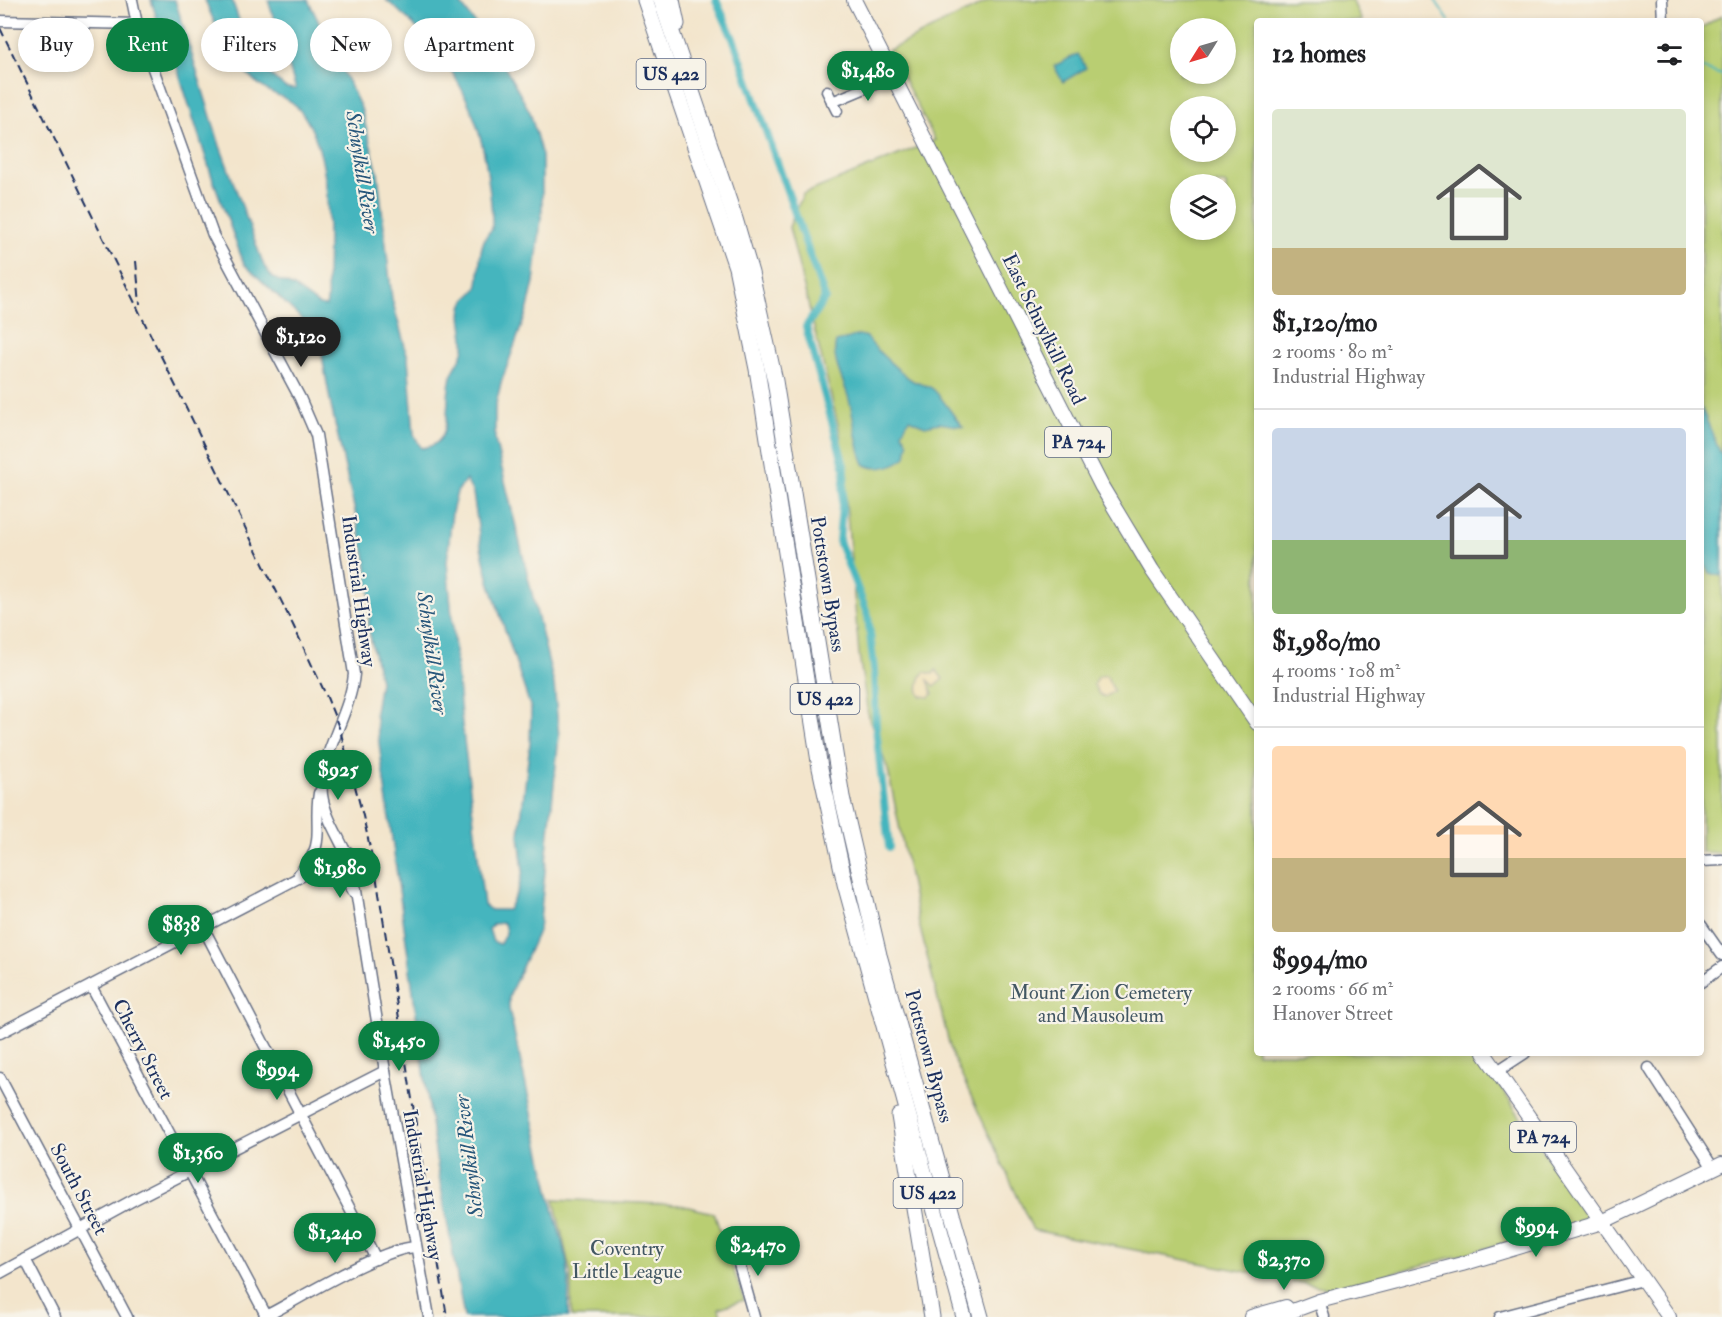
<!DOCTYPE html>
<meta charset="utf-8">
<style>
:root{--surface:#fff;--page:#f6f6f6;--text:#202124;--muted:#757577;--line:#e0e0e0;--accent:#0b8043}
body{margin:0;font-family:"IM FELL Double Pica",serif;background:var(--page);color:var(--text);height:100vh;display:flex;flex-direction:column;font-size:22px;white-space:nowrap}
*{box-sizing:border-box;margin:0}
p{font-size:20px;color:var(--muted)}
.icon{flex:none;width:33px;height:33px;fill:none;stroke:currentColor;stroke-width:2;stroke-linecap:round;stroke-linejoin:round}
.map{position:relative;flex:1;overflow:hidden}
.panel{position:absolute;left:1254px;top:18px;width:450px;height:1038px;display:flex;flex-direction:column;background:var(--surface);border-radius:6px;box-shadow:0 3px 9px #0003}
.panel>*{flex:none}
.guide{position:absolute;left:18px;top:18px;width:570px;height:54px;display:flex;gap:12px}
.needle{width:39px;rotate:233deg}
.fabs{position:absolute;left:1170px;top:18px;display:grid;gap:12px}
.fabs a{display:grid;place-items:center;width:66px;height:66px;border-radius:50%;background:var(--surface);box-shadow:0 3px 9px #0003;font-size:30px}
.price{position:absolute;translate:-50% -51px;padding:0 14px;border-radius:21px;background:var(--accent);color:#fff;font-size:20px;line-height:39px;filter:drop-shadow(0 2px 3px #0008)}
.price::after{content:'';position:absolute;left:50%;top:36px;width:18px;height:14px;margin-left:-9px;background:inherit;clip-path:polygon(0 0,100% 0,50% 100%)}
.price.on{background:#222;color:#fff}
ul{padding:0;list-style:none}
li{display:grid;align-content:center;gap:12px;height:318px;padding:0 18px}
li+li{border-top:2px solid var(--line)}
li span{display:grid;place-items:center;height:186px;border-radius:6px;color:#555}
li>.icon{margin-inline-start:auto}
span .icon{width:108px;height:108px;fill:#fffc;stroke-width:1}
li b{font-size:26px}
h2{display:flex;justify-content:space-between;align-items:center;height:72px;padding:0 18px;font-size:26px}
.tag{padding:0 21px;border-radius:27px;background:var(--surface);box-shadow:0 3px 9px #0003;font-size:21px;line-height:54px}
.tag.on{background:var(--accent);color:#fff}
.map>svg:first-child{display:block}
</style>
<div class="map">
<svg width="1722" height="1317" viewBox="0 0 1722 1317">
<rect width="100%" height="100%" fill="#f7f3e8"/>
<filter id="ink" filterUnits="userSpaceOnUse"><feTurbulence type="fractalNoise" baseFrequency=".0167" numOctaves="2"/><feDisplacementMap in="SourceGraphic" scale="12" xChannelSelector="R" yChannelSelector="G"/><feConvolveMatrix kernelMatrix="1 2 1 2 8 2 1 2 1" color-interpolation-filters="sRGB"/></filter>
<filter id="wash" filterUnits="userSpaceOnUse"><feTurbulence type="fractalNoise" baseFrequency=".008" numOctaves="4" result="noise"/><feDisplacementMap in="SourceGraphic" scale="24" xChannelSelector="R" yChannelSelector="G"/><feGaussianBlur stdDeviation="1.35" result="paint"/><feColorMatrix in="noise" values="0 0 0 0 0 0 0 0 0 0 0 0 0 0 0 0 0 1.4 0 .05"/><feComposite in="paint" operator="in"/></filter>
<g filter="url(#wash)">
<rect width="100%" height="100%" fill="#f3e5cc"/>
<g fill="#b9ce72" stroke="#6a7e68" stroke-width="1.5" fill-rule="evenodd">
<path d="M990 0H1352L1362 21H1257V1053H1478L1561 1178 1588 1211 1584 1222 1333 1289 1033 1230 952 1055 918 920 888 770 868 715 859 654 840 432 789 227 803 194 935 140 889 50ZM1180 28H1226V74H1180ZM1180 106H1226V152H1180ZM1180 184H1226V230H1180Z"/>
<polygon points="1722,15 1722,853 1701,852 1701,28"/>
<polygon points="554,1199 680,1205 714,1213 744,1300 719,1308 721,1317 571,1317 571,1274"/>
</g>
<g fill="#eeda9e" stroke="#84847e" stroke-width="1.5">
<path d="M936 670 943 679 935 686 928 680 933 694 930 697 921 696C916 690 919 678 924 672L933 674Z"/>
<polygon points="1106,675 1114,691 1105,697 1099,694 1094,685 1098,677"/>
</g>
<g fill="#45b5be" stroke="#30728e" stroke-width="1.5" fill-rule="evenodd">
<path d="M151 0H175L220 146 264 266 273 278 294 287 319 305 326 306C329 296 326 285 327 274 329 225 333 141 294 104 286 97 274 95 265 89 233 67 219 35 205 0H232L253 60 286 88 296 89 268 0H308L361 108 378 174 392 299 408 358 414 434 421 448C457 446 443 402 451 377 454 367 463 358 464 348 466 333 457 316 464 302 468 295 477 293 478 284 481 265 477 243 492 229 493 212 490 195 488 178 479 102 446 49 386 0H458L497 53 530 112 542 156V210L534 282 528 308 501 383 495 408V440L554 684 559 736 539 929 509 996V1009L553 1208 566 1256 569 1280 568 1317H464L436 1159 382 766 375 712 380 681 368 626 371 605 366 560 331 406 321 349 316 336 306 323 244 264 211 174 174 58 163 38ZM466 480 473 493 481 547 489 581 531 709 530 743 519 835 523 871 518 890 508 910H491L484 905 461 715 447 562 452 512 457 492ZM504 923 506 932 500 944 493 942 489 929 493 924Z"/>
<polygon points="1078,54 1086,68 1063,82 1054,66"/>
<path d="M859 335 867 337C871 346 903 375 913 381 920 385 928 384 934 390 945 401 952 415 963 427L939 423 925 426 909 419 902 432 908 443 906 457C895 466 877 472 864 464 855 444 855 418 848 396 843 379 831 359 836 342Z"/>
<polygon points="1701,407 1722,457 1722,576 1709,573 1701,556"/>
</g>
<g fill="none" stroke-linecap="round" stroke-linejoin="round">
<g stroke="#45b5be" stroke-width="2">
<polyline points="1435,0 1449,21"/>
<polyline points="1701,68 1722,75"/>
</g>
<polyline stroke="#45b5be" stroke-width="8" points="716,0 735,43 825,298 806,327 845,469 839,541 868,616 874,669 876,728 889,847"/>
</g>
</g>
<g filter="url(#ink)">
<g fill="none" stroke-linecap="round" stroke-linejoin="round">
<g stroke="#676f84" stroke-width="13">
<g id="minor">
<path d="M132 0 137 24 213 235 300 398 316 435 354 674C350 717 318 756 322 795 326 823 346 845 353 872L385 1071 429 1317"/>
<polyline points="1662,0 1663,21"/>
<polyline points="0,21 137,24"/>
<polyline points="827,91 837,111"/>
<polyline points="832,102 894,76"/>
<polyline points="1701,861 1722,860"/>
<path d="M299 874C328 843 313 829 319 793"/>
<path d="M310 875C329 871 345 869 352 891"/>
<polyline points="1701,925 1722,955"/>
<polyline points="204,929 376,1259"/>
<polyline points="1701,982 1722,967"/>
<polyline points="91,986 267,1317"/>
<polyline points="0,1033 348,852"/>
<polyline points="1649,1068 1713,1168"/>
<polyline points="1496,1072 1525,1053"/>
<polyline points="0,1078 127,1317"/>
<polyline points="734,1246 754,1317"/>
<polyline points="25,1259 55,1317"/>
<polyline points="0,1273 135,1199 385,1071"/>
<polyline points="1319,1301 1324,1317"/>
<path d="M264 1317C299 1299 381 1248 416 1247"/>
<polyline points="1500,1317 1643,1280"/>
</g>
</g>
<g stroke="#676f84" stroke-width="16">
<g id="major">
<polyline points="854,0 1102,487 1152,570 1257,723"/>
<polyline points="1484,1053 1669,1317"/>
<polyline points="1251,1317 1286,1307"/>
<polyline points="1276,1317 1319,1301 1462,1264 1602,1222 1722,1164"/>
</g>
</g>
<g stroke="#676f84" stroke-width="17">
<g id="highway">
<polyline points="645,0 736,267 757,369 820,768 845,884 964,1317"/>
<polyline points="661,0 735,219 751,273 775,381 842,797 879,955 981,1317"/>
<polyline points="672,0 677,24"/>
<polyline points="899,1116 932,1317"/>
</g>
</g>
<use href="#minor" stroke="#fff" stroke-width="10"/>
<use href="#major" stroke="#fff" stroke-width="14"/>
<use href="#highway" stroke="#fff" stroke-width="15"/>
<g stroke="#1b2f5e" stroke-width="2" stroke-dasharray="9 4.5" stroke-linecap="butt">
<polyline points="0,28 293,625 326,695 340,730 363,816 376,875 447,1317"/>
<polyline points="136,261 140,304"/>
</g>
</g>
</g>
<g text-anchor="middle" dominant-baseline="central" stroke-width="4.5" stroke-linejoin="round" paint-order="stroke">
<g fill="#f7f3e8" stroke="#5d6a87" stroke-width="1.5">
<rect x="636.5" y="59" width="69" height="30" rx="4.5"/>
<rect x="1045" y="427" width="66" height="30" rx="4.5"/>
<rect x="790.5" y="684" width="69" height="30" rx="4.5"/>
<rect x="1510" y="1122" width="66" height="30" rx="4.5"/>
<rect x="893.5" y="1178" width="69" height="30" rx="4.5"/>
</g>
<g font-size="18" font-weight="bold" fill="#1b2f5e">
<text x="671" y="74">US 422</text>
<text x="1078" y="442">PA 724</text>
<text x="825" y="699">US 422</text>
<text x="1543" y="1137">PA 724</text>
<text x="928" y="1193">US 422</text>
</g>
<g font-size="20" fill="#1b2f5e" stroke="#f7f3e8">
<text transform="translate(1044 329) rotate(64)">East Schuylkill Road</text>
<text transform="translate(828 584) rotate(81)">Pottstown Bypass</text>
<text transform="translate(359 591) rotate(82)">Industrial Highway</text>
<text transform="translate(143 1049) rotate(63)">Cherry Street</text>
<text transform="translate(929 1056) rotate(75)">Pottstown Bypass</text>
<text transform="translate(423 1185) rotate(80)">Industrial Highway</text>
<text transform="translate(79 1189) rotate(62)">South Street</text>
</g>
<g font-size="20" fill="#425763" stroke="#f7f3e8">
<text x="1101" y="992">Mount Zion Cemetery<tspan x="1101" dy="23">and Mausoleum</tspan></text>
<text x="627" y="1248">Coventry<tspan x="627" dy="23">Little League</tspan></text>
</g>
<g font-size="21" font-style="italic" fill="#28577b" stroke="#f7f3e8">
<text transform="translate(362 172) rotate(81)">Schuylkill River</text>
<text transform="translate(432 653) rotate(82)">Schuylkill River</text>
<text transform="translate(469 1156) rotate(-97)">Schuylkill River</text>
</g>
</g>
</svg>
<div class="fabs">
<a><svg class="needle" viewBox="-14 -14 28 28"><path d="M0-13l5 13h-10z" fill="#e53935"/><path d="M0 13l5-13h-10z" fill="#757577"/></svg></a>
<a><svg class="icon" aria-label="locate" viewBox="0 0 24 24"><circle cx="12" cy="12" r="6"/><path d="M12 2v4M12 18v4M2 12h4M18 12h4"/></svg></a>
<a><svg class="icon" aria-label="layers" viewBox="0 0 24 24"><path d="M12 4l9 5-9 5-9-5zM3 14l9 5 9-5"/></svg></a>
</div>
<b class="price" style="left:868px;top:102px">$1,480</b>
<b class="price on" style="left:301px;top:368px">$1,120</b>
<b class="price" style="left:338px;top:801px">$925</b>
<b class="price" style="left:340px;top:899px">$1,980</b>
<b class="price" style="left:181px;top:956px">$838</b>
<b class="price" style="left:399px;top:1072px">$1,450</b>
<b class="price" style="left:277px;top:1101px">$994</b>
<b class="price" style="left:198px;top:1184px">$1,360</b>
<b class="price" style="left:1536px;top:1258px">$994</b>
<b class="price" style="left:335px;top:1264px">$1,240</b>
<b class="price" style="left:758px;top:1277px">$2,470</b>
<b class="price" style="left:1284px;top:1291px">$2,370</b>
<div class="guide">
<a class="tag">Buy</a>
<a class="tag on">Rent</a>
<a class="tag">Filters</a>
<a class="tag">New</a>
<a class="tag">Apartment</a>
</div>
<section class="panel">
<h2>12 homes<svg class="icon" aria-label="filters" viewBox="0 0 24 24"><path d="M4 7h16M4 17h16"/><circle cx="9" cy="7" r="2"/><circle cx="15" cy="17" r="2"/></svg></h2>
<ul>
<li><span style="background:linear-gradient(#dfe7d0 75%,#c2b280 0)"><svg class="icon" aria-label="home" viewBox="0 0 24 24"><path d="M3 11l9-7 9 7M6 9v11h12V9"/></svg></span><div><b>$1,120/mo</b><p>2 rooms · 80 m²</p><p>Industrial Highway</p></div></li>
<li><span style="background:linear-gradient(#c9d6e8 60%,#8fb573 0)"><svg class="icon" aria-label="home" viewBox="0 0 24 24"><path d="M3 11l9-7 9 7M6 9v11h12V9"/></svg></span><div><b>$1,980/mo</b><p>4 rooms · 108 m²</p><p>Industrial Highway</p></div></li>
<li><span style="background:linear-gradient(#ffd9b3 60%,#c2b280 0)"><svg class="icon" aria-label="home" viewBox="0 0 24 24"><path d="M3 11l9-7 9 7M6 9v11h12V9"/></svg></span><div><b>$994/mo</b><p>2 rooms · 66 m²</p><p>Hanover Street</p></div></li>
</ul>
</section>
</div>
